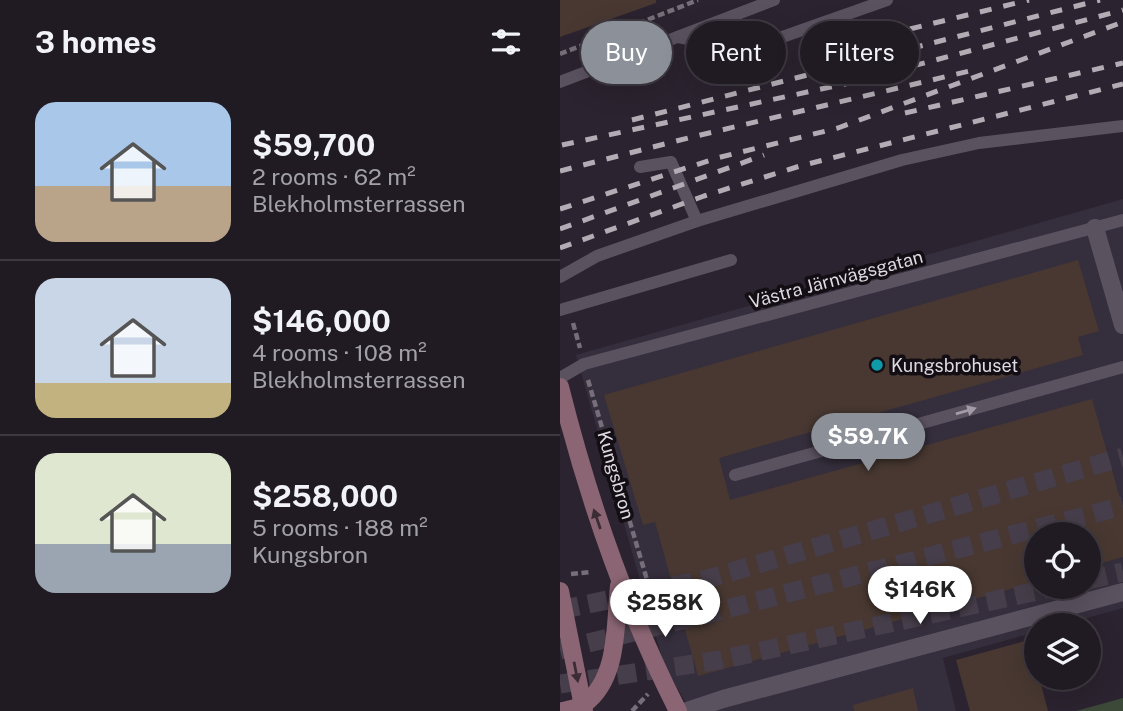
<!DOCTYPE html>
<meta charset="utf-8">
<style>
:root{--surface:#201a23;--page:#28232b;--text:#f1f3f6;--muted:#a2a1a6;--line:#3d3841;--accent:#8c9099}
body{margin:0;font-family:"Public Sans",sans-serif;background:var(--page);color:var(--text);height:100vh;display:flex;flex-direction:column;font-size:26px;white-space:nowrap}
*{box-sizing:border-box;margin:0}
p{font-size:23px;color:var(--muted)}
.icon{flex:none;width:38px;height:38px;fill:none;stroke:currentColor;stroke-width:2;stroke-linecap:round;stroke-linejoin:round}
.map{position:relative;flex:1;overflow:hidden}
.sheet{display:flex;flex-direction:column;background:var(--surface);width:560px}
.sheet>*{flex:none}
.top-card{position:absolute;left:21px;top:21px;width:436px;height:63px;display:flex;gap:14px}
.tools{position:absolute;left:464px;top:522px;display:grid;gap:14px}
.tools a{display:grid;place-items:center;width:77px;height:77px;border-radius:50%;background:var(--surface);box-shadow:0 7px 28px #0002,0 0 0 2px var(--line);font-size:35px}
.price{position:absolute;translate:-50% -60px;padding:0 16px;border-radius:24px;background:#fff;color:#222;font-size:23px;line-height:46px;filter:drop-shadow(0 2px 4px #0008)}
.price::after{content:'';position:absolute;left:50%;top:42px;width:21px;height:16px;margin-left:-10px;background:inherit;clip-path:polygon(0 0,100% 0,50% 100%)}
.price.current{background:var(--accent);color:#fff}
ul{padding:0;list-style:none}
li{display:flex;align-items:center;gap:21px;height:175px;padding:0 35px}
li+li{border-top:2px solid var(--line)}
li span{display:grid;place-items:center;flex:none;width:196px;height:140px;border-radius:21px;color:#555}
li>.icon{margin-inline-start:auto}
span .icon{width:84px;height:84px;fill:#fffc;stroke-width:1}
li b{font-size:30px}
h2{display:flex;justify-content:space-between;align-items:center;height:84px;padding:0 35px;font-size:30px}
.chip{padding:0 24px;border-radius:32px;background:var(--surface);box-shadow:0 7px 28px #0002,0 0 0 2px var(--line);font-size:24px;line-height:63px}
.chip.current{background:var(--accent);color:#fff}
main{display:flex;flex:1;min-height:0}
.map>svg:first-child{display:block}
</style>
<main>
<section class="sheet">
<h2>3 homes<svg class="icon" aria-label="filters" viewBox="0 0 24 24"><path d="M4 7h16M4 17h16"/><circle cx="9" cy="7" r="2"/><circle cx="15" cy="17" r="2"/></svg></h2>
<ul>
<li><span style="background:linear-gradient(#a9c7e8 60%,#b9a48a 0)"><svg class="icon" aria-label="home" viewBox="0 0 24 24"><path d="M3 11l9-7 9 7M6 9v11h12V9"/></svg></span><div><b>$59,700</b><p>2 rooms · 62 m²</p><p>Blekholmsterrassen</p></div></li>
<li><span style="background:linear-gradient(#c9d6e8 75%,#c2b280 0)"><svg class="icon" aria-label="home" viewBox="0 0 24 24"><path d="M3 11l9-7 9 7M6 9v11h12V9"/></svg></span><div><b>$146,000</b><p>4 rooms · 108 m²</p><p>Blekholmsterrassen</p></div></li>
<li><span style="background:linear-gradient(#dfe7d0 65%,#9aa5b1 0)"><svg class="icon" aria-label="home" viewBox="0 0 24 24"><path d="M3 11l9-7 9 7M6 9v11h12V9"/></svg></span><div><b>$258,000</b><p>5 rooms · 188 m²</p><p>Kungsbron</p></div></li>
</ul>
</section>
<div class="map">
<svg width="563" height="711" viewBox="0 0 563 711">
<rect width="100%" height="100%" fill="#2b232f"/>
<path fill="#352e3c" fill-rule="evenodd" d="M563 199V608L502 625H476V632L383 658 396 711H131L105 668 16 355ZM476 534H528V586H476Z"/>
<polygon fill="#3c4939" points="563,698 563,711 516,711"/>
<g fill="#483831">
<polygon points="0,0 96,0 96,3 0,37"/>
<polygon points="518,260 539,331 518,337 523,355 159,458 170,500 532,399 563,509 563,557 528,567 528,534 476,534 476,582 138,676 95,522 83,525 44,395"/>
<polygon points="469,640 476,665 476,677 479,677 488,711 410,711 396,660"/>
<polygon points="353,688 358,711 294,711 293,705"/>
</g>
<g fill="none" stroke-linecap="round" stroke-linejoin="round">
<g stroke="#463e4a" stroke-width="19" stroke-dasharray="19 10" stroke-linecap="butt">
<polyline points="528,580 563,572"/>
<polyline points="0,610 147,579 563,457"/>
<polyline points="0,650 155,612 563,506"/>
<polyline points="0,684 160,660 500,586"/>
</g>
<g stroke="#766f7a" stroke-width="4.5" stroke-dasharray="7 3.5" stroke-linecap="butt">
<polyline points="0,54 138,0"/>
<polyline points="13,323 20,348"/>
<polyline points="28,380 90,590"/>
<polyline points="11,574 30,572"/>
<polyline points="72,711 88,694"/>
</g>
<g stroke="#5b5260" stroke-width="12">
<polyline points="118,37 185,50 327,0"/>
<polyline points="0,82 214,0"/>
<polyline points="80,167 111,162 137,221 342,160 419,143 563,126"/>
<polyline points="0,277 37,256 137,221"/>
<polyline points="0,310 171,260"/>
<polyline points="0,378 24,364 563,220"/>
<polyline points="175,475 563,367"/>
</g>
<polyline stroke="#5b5260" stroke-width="18" points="535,228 563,325"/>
<polyline stroke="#5b5260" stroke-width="18" points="127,711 163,699 563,592"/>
<g stroke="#8b6573" stroke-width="18">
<path d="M0 387C28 499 65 607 118 711"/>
<polyline points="0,591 24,711"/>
<path d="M3 711C10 709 19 708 24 704 59 679 55 624 59 586"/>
</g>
<g stroke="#b2acb5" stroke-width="5" stroke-dasharray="12 12" stroke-linecap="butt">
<polyline points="280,46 469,0"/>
<polyline points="345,113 563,63"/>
<polyline points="72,120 540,0"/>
<polyline points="2,145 289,83 563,10"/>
<polyline points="0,171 128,138 418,69"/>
<polyline points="0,209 157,158 278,128 563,22"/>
<polyline points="0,229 204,155"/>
<polyline points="0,248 144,196 240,166 563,84"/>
</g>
</g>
<defs><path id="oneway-solid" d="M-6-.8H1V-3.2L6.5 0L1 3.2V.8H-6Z" transform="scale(1.75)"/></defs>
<use fill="#a39ca7" href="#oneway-solid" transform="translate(406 411) rotate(-16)"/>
<g fill="#3c2c35">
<use href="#oneway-solid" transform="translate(37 519) rotate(-109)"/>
<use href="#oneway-solid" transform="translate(16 672) rotate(79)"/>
</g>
<circle fill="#0f9aa8" stroke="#120e13" stroke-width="2.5" cx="317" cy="365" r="7"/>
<g text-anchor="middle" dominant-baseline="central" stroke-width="7" stroke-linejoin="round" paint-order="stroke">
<g font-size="18" fill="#ded9e1" stroke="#120e13">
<text transform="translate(276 279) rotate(-15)">Västra Järnvägsgatan</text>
<text transform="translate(56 475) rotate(74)">Kungsbron</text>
</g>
<g font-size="18" fill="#ded9e1" stroke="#120e13" text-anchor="start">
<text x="331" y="365">Kungsbrohuset</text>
</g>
</g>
</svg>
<div class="tools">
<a><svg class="icon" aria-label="locate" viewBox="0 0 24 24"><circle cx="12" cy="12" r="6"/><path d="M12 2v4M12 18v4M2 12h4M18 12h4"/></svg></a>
<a><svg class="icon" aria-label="layers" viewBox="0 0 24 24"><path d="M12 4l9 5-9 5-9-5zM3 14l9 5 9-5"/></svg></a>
</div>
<b class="price current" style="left:308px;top:473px">$59.7K</b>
<b class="price" style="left:360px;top:626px">$146K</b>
<b class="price" style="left:105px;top:639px">$258K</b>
<div class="top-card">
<a class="chip current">Buy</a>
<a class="chip">Rent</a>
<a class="chip">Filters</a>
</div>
</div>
</main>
